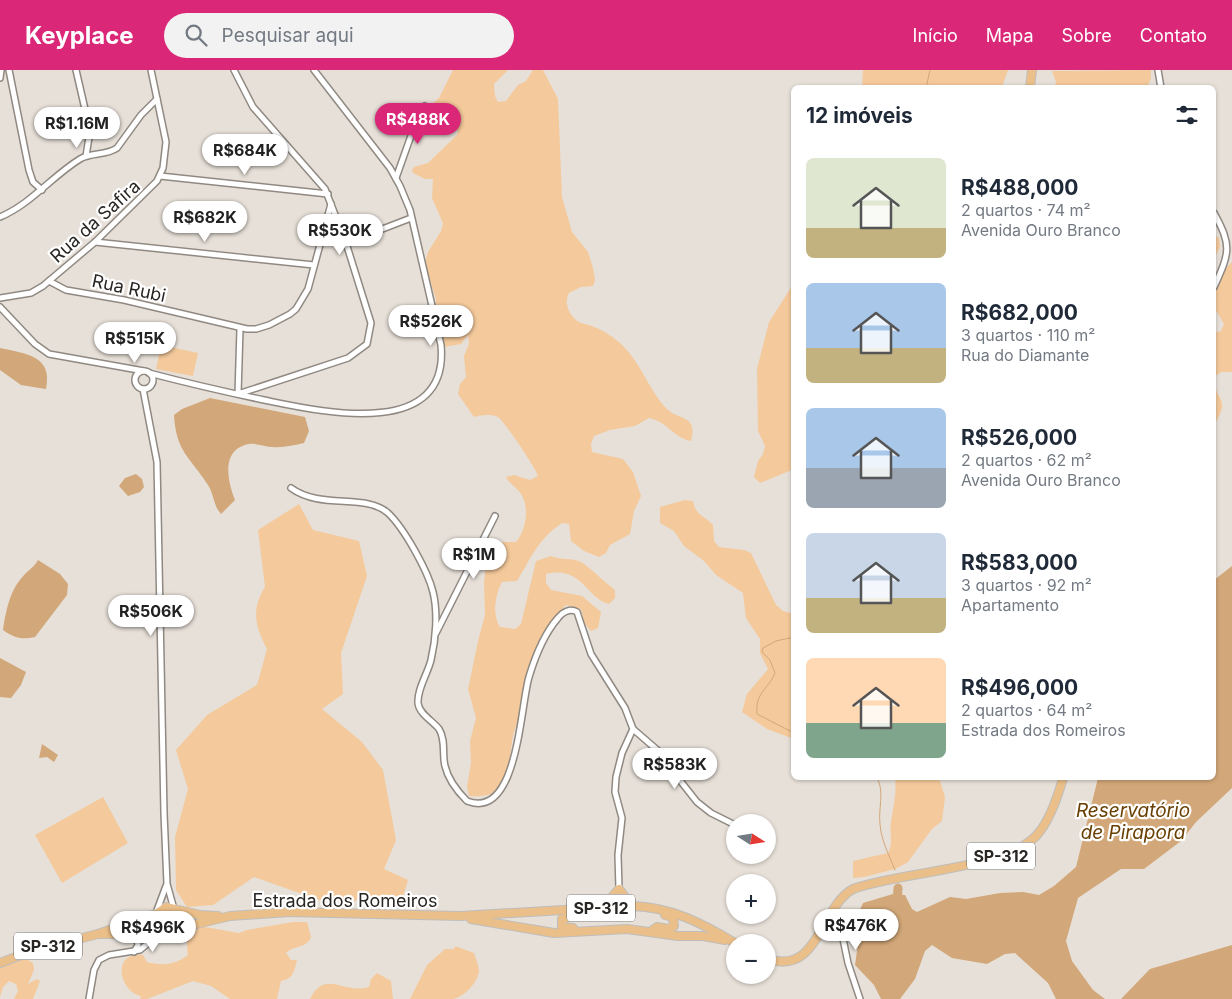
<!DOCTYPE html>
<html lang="pt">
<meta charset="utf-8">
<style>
:root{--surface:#fff;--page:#f2f2f3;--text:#1f2937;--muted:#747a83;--accent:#db2777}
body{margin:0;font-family:Inter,sans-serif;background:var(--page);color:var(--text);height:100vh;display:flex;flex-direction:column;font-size:19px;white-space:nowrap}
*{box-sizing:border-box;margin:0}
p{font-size:16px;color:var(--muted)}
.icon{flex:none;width:28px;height:28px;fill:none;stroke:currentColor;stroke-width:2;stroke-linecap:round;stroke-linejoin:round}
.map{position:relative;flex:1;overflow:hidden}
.sheet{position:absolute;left:791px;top:15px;width:425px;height:695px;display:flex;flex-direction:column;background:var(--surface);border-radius:8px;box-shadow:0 1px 4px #0004}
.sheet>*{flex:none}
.needle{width:32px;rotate:102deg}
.buttons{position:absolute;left:726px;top:744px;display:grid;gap:10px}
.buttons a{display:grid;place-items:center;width:50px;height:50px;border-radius:50%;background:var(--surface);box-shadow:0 1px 4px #0004;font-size:25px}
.price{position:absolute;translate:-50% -42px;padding:0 11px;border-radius:18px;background:#fff;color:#222;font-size:16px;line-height:32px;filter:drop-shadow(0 1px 2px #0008)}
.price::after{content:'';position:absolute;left:50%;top:30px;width:15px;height:11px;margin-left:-8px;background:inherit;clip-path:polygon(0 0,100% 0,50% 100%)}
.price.on{background:var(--accent);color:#fff}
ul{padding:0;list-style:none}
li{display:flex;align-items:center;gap:15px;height:125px;padding:0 15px}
li span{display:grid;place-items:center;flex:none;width:140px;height:100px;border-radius:8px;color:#555}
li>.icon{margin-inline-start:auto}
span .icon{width:60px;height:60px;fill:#fffc;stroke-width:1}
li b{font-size:21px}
h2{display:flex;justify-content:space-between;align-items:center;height:60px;padding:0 15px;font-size:21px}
header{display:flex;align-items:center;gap:30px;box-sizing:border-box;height:70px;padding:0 25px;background:var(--accent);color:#fff}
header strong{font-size:24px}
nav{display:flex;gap:28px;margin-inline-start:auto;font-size:18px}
.search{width:350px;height:45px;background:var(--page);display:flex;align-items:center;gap:12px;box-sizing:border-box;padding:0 18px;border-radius:28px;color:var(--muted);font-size:19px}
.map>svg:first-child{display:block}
</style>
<header>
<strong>Keyplace</strong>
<div class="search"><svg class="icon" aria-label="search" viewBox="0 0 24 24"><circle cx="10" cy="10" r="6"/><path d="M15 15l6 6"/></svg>Pesquisar aqui</div>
<nav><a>Início</a><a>Mapa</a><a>Sobre</a><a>Contato</a></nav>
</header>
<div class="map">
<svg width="1232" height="929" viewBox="0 0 1232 929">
<rect width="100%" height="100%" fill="#e7e0d8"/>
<g fill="#f4c99b">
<path d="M453 0H508L494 14 495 26 498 32 506 31 518 15 526 11 533 0H543L558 29 562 127 572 162 588 182 593 198 595 210 593 216 581 217 569 223C564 232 568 243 576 250 580 254 589 254 594 257 603 260 613 267 620 273 640 291 648 318 665 337 678 352 698 343 691 371 674 368 668 352 649 348L635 356 610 360 594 366 591 374 592 382 623 389 633 402 641 426 634 441 630 464 610 475 606 483 599 487 584 481 571 471 569 454 562 453C537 470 532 487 517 511L502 512C495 525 492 545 500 557L515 559 521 554 536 491 551 486C561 491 571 487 581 492 588 496 607 514 615 520V528L609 534C586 528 582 495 546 504V513L551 520 582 526 601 542 598 558 591 561 585 554 581 539 566 535C533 568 531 600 520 643 518 653 513 662 512 672 509 688 511 702 501 717 494 726 480 727 469 726L467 717 471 693 470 671 476 648 468 619 479 567 485 545 484 512 487 484 492 475 499 472H516C526 460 530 438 521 424 517 417 510 415 506 407L514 405 530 410 538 406C535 397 504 351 498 347 491 344 481 345 474 347L458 324 460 314 466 307 464 286 469 274 468 265 461 274 444 277 438 270 432 268 436 229 425 194 428 182 441 161 443 153 432 128 433 109H425L413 103 412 100 414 97 428 93 457 65 458 61C449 53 440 55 431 50V35L439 28Z"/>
<polygon points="863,0 1008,0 1002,17 862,17"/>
<polygon points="1151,0 1151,8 1147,18 1055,17 1056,12 1052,1"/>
<polygon points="1214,165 1219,168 1220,177 1214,189"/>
<path d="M1232 192V302H1221L1214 307C1215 334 1232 326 1214 355V263L1221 261 1224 254 1214 237V210Z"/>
<polygon points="794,213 794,399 760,413 754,407 758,391 763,384 765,376 758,361 757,299 769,252"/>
<polygon points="161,275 198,283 193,306 156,299"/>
<path d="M685 430 693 431C696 446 704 445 713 455L714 471 719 477 744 480 751 483 776 535 783 541 794 544V669L767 659 742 642 747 624 768 599 760 583V569L746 548 743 523 716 505 704 491 684 476 674 461 660 453V437Z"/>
<path d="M299 434 313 460 359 471 367 506 341 583 343 624 322 639 362 672 383 700 396 770 384 799 408 810 403 826 363 827 353 832 322 831 254 807 213 835 187 837 176 820 175 767 188 719 176 680 207 645 257 615 267 579C255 557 251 539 265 517L258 460Z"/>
<path d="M895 708H939L945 727 942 751 932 759 908 792 895 799 864 807 853 808V791L888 783C894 772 889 764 891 752 893 736 897 724 895 708Z"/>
<polygon points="103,727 128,773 62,813 35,765"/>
<circle cx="168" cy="851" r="10"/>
<path d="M293 852H307L311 867C306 879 294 875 286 883L291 890H297C294 902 293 909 281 911L277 929H230L211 916 193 911 147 929H140L141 926C120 922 110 882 143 885L147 892C162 896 175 895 188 885 186 871 186 864 199 856L239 863 247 860Z"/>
<path d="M455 876 474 883C476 889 479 896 479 902 477 913 464 927 453 929 440 929 424 929 410 929L427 895 445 879H454Z"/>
<polygon points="10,884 21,886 33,893 34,900 28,914 37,909 40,911 33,929 14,929 18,921 16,914 9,911 3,917 0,927 0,888"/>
<path d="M377 903 391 911 393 929H310C325 898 344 925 369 917L371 909Z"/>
</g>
<g fill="#d2a779">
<path d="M0 278C26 284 53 285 46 319L21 315 0 300Z"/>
<path d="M210 328 305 347 309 361 304 373C294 375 283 378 273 377 266 377 256 373 249 374 221 379 227 410 235 430L221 444C213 435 214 424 208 415 190 387 176 382 174 345L182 339Z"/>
<polygon points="136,404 142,409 144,417 140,422 128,426 119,416 125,408"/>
<path d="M38 490 60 504 68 514 67 525 35 567C22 570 14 568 3 560 6 540 10 519 25 504 30 499 34 497 38 490Z"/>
<polygon points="1232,496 1232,718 1196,752 1181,771 1144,799 1121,799 1078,828 1066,871 1072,891 1093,920 1105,929 1056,929 1048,913 1015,883 1005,884 987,894 952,888 932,875 925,881 915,909 900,929 881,929 874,915 855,895 860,860 858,844 863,833 893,824 905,825 912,839 917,842 950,827 966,829 1000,823 1023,822 1039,825 1054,816 1076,797 1098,708 1214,708 1214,510"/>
<polygon points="0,588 26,602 21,615 11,628 0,627"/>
<polygon points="42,674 58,685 54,692 47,687 39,688"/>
<polygon points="1232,875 1232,929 1121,929 1150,899"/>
</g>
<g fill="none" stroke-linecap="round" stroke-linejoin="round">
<g stroke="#d2a779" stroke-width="1">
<polyline points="926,18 930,0"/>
<path d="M794 567 776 571 763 578 762 582 770 590 775 603C768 620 755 622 757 644L794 663"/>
<path d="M877 708C885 721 878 739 880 754 881 770 889 785 895 800"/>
</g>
<polyline stroke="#d2a779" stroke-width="9" points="897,835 898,818"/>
<g stroke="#8f8982" stroke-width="8">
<g id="street">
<polyline points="9,0 29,100 33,112 42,120"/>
<polyline points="76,0 90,61 86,86"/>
<polyline points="234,0 253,37 325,119 346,173 371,253 367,274 348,288 238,324 240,259"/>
<polyline points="1158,0 1161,18"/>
<polyline points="0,8 1,0"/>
<polyline points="160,106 328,124"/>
<polyline points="396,108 413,60 425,36"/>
<path d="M1214 143C1232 176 1230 182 1214 217"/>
<path d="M0 147C31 134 51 107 80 89 91 82 106 86 117 78L141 45 157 29"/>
<polyline points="95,172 314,195"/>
<polyline points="346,173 411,148"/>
<polyline points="49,211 66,220 124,230 247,259 256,259 269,255 290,244 296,239 308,219 331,134"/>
<polyline points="0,228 31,223 43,216 95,172 157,111 163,98 166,72 151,0"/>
<polyline points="0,237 35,274 49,284 144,301"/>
<circle cx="144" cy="310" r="9"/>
<path d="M149 303C187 313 226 322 264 330 318 341 450 372 441 275L410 140 400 116 390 98 314 0"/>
<polyline points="143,319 157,392 164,743 167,814 174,839"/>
<path d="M291 418C321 440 366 423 388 443 404 458 428 501 433 522 438 542 436 569 431 590 428 603 417 619 418 633 419 644 433 651 439 659 446 670 442 685 445 696 448 709 458 722 467 731 518 751 520 637 529 607 535 587 544 564 558 548 563 542 570 538 577 542L591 584 625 638 633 659 622 683 616 707 615 722 622 748 618 785 619 819"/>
<polyline points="436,563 495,446"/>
<polyline points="633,659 670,691 682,713 697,732 711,743 735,755"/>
<polyline points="156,843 166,816"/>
<polyline points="827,852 837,857 842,864 848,893 860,929"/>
<polyline points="128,864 137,871 138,875 134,882"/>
<polyline points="89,929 94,900 99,890 109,885 140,880 158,865"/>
</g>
</g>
<g stroke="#bebebd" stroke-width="10">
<g id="primary">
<polyline points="1030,18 1032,0"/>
<polyline points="602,838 619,819 632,836"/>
<polyline points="156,844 155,855 162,863"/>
<polyline points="471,849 554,863 627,859 678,866 703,866 725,870"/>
<polyline points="573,858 562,857 562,849 578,845"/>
<polyline points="177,861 181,853 177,841"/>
<polyline points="650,862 657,857 669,859 674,856 673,847 665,845"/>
<path d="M98 864H170L196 854 230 846 289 842 460 846 632 836C671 837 702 853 735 873"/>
<path d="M768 889C819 906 820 837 853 819 898 802 1005 799 1036 766 1049 752 1058 726 1063 708"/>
<polyline points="0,893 34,880 98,864 156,844 166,837 200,845 218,846"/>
</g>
</g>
<use href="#street" stroke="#fff" stroke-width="5"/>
<use href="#primary" stroke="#ebbf89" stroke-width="8"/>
</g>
<g text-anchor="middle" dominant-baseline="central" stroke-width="4.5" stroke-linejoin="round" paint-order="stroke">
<g fill="#fff" stroke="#686665" stroke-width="1">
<rect x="967" y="772.5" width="68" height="27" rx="4"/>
<rect x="567" y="824.5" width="68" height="27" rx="4"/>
<rect x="14" y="862.5" width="68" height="27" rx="4"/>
</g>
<g font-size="16" font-weight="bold" fill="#282523">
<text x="1001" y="786">SP-312</text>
<text x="601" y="838">SP-312</text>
<text x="48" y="876">SP-312</text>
</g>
<g font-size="18" fill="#282523" stroke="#fff">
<text transform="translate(95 151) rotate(-42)">Rua da Safira</text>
<text transform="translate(129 218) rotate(12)">Rua Rubi</text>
<text x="345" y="830">Estrada dos Romeiros</text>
</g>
<g font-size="19" font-style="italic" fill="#694004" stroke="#fff">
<text x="1133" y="740">Reservatório<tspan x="1133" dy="22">de Pirapora</tspan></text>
</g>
</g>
</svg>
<div class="buttons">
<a><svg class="needle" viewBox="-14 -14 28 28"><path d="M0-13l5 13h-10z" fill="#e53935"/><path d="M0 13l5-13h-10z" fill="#747a83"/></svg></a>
<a>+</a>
<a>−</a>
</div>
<b class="price on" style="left:418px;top:75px">R$488K</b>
<b class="price" style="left:77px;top:79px">R$1.16M</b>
<b class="price" style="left:245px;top:106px">R$684K</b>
<b class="price" style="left:205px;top:173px">R$682K</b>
<b class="price" style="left:340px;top:186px">R$530K</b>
<b class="price" style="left:431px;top:277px">R$526K</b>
<b class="price" style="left:135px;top:294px">R$515K</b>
<b class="price" style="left:474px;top:510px">R$1M</b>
<b class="price" style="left:151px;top:567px">R$506K</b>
<b class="price" style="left:675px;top:720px">R$583K</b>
<b class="price" style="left:856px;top:881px">R$476K</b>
<b class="price" style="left:153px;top:883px">R$496K</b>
<section class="sheet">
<h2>12 imóveis<svg class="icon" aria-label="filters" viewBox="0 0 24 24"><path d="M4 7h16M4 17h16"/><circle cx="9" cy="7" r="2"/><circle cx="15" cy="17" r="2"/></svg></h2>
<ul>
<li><span style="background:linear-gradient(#dfe7d0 70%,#c2b280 0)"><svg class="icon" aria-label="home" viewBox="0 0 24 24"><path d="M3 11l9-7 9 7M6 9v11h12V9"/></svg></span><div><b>R$488,000</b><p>2 quartos · 74 m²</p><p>Avenida Ouro Branco</p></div></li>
<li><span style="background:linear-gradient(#a9c7e8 65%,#c2b280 0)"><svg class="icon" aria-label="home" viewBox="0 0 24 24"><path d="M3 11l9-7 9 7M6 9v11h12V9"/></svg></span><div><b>R$682,000</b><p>3 quartos · 110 m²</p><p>Rua do Diamante</p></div></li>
<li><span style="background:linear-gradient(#a9c7e8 60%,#9aa5b1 0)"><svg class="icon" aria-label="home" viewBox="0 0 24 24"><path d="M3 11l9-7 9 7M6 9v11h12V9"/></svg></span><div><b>R$526,000</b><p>2 quartos · 62 m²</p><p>Avenida Ouro Branco</p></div></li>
<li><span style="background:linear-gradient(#c9d6e8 65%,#c2b280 0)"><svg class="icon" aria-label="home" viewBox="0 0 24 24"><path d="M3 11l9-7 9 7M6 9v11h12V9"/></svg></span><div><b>R$583,000</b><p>3 quartos · 92 m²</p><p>Apartamento</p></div></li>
<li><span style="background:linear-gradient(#ffd9b3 65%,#7fa58c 0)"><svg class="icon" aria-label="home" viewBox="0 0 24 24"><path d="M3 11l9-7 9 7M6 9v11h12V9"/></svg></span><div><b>R$496,000</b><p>2 quartos · 64 m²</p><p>Estrada dos Romeiros</p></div></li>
</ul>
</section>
</div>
